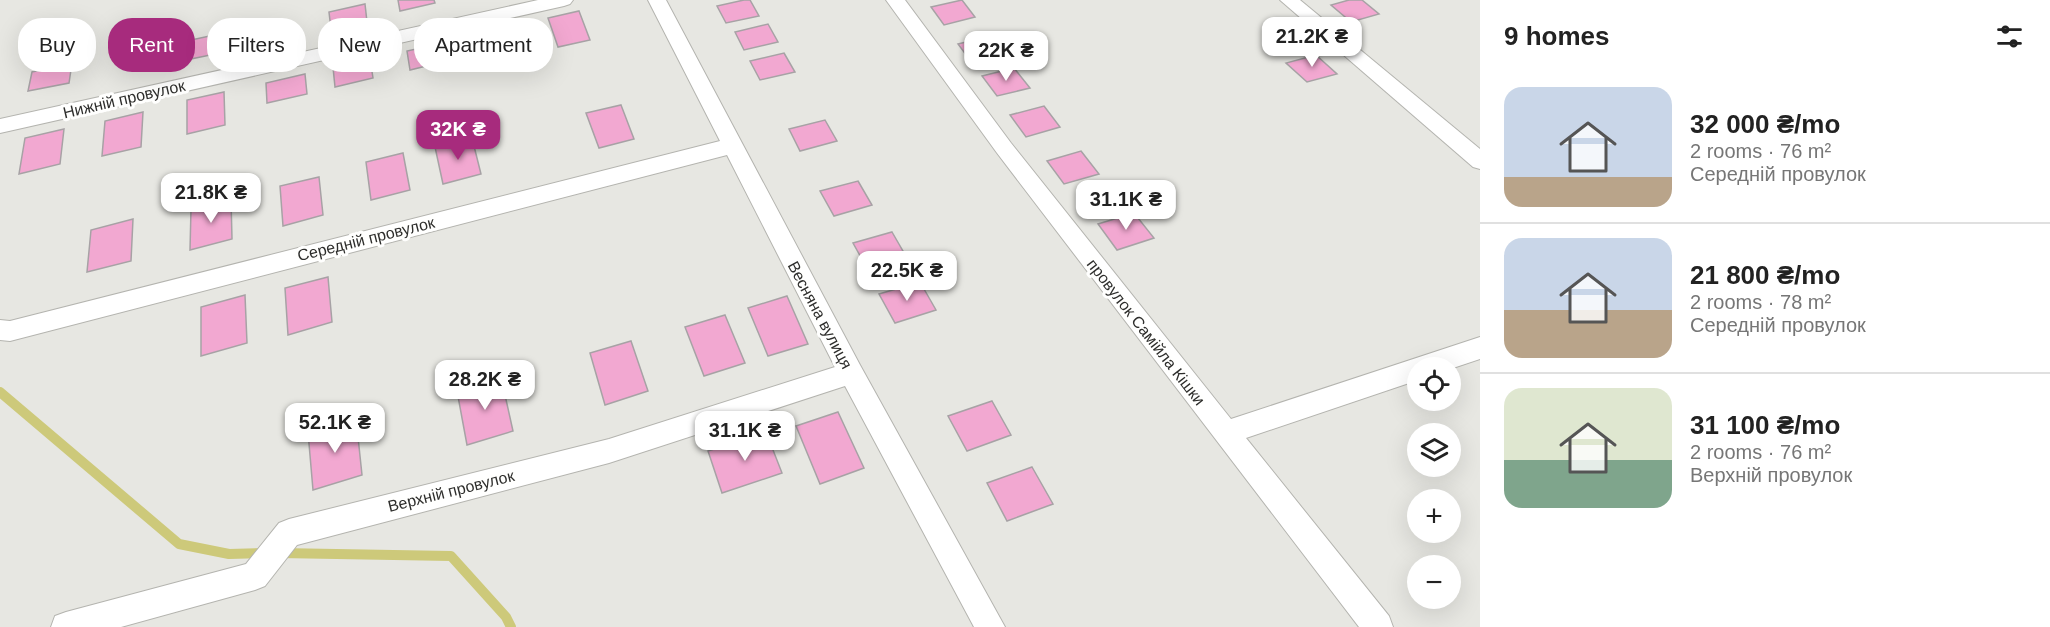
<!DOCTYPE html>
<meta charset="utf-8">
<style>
:root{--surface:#fff;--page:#f6f6f6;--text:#222;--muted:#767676;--line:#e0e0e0;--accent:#a72b7d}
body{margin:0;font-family:Arial,sans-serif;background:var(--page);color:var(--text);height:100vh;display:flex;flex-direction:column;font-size:22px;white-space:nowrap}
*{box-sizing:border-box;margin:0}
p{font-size:20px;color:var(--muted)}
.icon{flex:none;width:33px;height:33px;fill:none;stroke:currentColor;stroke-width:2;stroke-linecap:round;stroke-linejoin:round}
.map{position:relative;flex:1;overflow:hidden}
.sheet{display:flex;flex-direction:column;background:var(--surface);width:570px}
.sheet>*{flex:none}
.hud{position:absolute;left:18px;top:18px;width:570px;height:54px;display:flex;gap:12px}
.fabs{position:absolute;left:1407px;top:357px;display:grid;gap:12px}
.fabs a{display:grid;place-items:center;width:54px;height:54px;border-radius:50%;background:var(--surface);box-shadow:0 6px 24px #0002;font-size:30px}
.price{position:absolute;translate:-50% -51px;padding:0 14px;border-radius:12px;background:#fff;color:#222;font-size:20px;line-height:39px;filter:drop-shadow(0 2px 3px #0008)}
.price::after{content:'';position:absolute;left:50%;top:36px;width:18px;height:14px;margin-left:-9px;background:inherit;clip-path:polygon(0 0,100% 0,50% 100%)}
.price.current{background:var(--accent);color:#fff}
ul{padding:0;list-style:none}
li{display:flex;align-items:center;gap:18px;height:150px;padding:0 24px}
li+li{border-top:2px solid var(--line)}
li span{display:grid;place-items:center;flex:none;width:168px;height:120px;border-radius:18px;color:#555}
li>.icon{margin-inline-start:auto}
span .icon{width:72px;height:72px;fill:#fffc;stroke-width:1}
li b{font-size:26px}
h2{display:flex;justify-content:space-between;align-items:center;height:72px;padding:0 24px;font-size:26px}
.pill{padding:0 21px;border-radius:24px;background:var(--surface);box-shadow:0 6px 24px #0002;font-size:21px;line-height:54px}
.pill.current{background:var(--accent);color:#fff}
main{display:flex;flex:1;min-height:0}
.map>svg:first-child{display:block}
</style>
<main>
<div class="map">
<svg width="1480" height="627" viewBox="0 0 1480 627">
<rect width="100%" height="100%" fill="#e7e7e2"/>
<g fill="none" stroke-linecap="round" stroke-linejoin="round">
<g stroke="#cdc97a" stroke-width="10">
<polyline points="0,392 179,544 229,554 265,553"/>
<polyline points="279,553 451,556 506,617 511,627"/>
</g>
</g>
<g fill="#f2a8d1" stroke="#a7a2a5" stroke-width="1.5">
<polygon points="398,0 434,0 435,3 400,11"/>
<polygon points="744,0 750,0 759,16 726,23 717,6"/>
<polygon points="962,0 975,17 944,25 931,7"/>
<polygon points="1349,0 1362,0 1379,14 1351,22 1331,5"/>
<polygon points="365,4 367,22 331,29 329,12"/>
<polygon points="579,11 590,40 558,47 548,18"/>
<polygon points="768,24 778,42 744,50 735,32"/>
<polygon points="224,33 225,52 186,60 186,41"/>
<polygon points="990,36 1004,54 972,63 958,44"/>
<polygon points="443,43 447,61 410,70 407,51"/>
<polygon points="784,53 795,72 760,80 750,61"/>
<polygon points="1316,55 1337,74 1307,82 1286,63"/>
<polygon points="370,59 373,78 335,87 333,67"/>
<polygon points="72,63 69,83 28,91 32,72"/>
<polygon points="1014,68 1030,88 997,96 982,76"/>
<polygon points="305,74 307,94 267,103 266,83"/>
<polygon points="224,92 225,125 187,134 187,100"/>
<polygon points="621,105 634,139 599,148 586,113"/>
<polygon points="1044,106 1060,127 1026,137 1010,115"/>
<polygon points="143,112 141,147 102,156 105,121"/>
<polygon points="825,120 837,141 800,151 789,129"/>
<polygon points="64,129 60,164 19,174 25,138"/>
<polygon points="472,138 481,174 443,184 435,147"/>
<polygon points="1081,151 1099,174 1064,184 1047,161"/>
<polygon points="403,153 410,190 371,200 366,162"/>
<polygon points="319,177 323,215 283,226 280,186"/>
<polygon points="858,181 872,205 834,216 820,191"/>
<polygon points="231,199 232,239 190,250 191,209"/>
<polygon points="1134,213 1154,238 1117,250 1098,224"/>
<polygon points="133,219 131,261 87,272 91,230"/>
<polygon points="892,232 907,258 868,270 853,243"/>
<polygon points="328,277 332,322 288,335 285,288"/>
<polygon points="920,282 936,310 895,323 879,294"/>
<polygon points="245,295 247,343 201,356 201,307"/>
<polygon points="787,296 808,344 768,356 748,308"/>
<polygon points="725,315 745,363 704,376 685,327"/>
<polygon points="631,341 648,391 605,405 590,353"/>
<polygon points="501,377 513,431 467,445 457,391"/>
<polygon points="992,401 1011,435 967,451 948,416"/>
<polygon points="838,412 864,468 820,484 796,426"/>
<polygon points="356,418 362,475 313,490 308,432"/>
<polygon points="766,432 782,473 722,493 708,451"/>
<polygon points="1032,467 1053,504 1007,521 987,483"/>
</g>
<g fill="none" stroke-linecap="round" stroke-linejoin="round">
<g stroke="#b4b4af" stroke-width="2">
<g id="minor">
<polygon points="538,0 573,0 570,4 564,6 0,133 0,119"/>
<polygon points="648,0 666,0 860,365 1005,627 974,627 845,386 609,463 297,545 265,586 255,590 121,627 51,627 55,616 66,612 246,564 279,523 289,519 609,439 835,367 727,155 10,341 0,340 0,320 10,321 720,141"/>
<polygon points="886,0 905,0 1011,143 1231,419 1480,337 1480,359 1450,369 1418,368 1418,380 1246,438 1389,616 1393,627 1359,627 997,153"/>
<polygon points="1280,0 1300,0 1480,149 1480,169 1473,167"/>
</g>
</g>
<use href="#minor" fill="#fff" fill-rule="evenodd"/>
</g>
<g text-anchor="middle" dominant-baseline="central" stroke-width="6" stroke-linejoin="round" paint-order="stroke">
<g font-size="16" fill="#2e2e2c" stroke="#fffffe">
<text transform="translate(124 99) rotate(-13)">Нижній провулок</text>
<text transform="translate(366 239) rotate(-14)">Середній провулок</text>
<text transform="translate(820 315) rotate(62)">Весняна вулиця</text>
<text transform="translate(1146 332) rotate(52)">провулок Самійла Кішки</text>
<text transform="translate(451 491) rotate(-14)">Верхній провулок</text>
</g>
</g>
</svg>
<div class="fabs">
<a><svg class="icon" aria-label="locate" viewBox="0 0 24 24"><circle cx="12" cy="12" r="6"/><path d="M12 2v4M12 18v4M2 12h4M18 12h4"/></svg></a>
<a><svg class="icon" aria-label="layers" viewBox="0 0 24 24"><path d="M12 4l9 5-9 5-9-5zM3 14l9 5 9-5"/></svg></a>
<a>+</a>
<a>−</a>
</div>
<b class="price" style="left:1312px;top:68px">21.2K ₴</b>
<b class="price" style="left:1006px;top:82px">22K ₴</b>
<b class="price current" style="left:458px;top:161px">32K ₴</b>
<b class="price" style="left:211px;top:224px">21.8K ₴</b>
<b class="price" style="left:1126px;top:231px">31.1K ₴</b>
<b class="price" style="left:907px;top:302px">22.5K ₴</b>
<b class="price" style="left:485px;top:411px">28.2K ₴</b>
<b class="price" style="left:335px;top:454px">52.1K ₴</b>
<b class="price" style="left:745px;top:462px">31.1K ₴</b>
<div class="hud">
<a class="pill">Buy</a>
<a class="pill current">Rent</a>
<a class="pill">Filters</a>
<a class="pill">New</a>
<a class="pill">Apartment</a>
</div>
</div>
<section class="sheet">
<h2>9 homes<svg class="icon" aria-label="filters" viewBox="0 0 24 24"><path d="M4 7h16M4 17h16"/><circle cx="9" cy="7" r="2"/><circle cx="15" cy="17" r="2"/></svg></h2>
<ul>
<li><span style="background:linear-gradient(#c9d6e8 75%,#b9a48a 0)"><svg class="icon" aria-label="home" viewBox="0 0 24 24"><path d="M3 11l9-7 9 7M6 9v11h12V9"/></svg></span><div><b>32 000 ₴/mo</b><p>2 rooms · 76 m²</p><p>Середній провулок</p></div></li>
<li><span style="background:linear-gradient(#c9d6e8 60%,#b9a48a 0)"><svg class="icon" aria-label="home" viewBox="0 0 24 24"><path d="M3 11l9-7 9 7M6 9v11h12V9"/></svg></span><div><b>21 800 ₴/mo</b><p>2 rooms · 78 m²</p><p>Середній провулок</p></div></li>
<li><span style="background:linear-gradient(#dfe7d0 60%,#7fa58c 0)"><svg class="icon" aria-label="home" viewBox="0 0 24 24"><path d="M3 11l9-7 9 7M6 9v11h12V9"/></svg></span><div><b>31 100 ₴/mo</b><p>2 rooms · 76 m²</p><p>Верхній провулок</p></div></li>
</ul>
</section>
</main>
